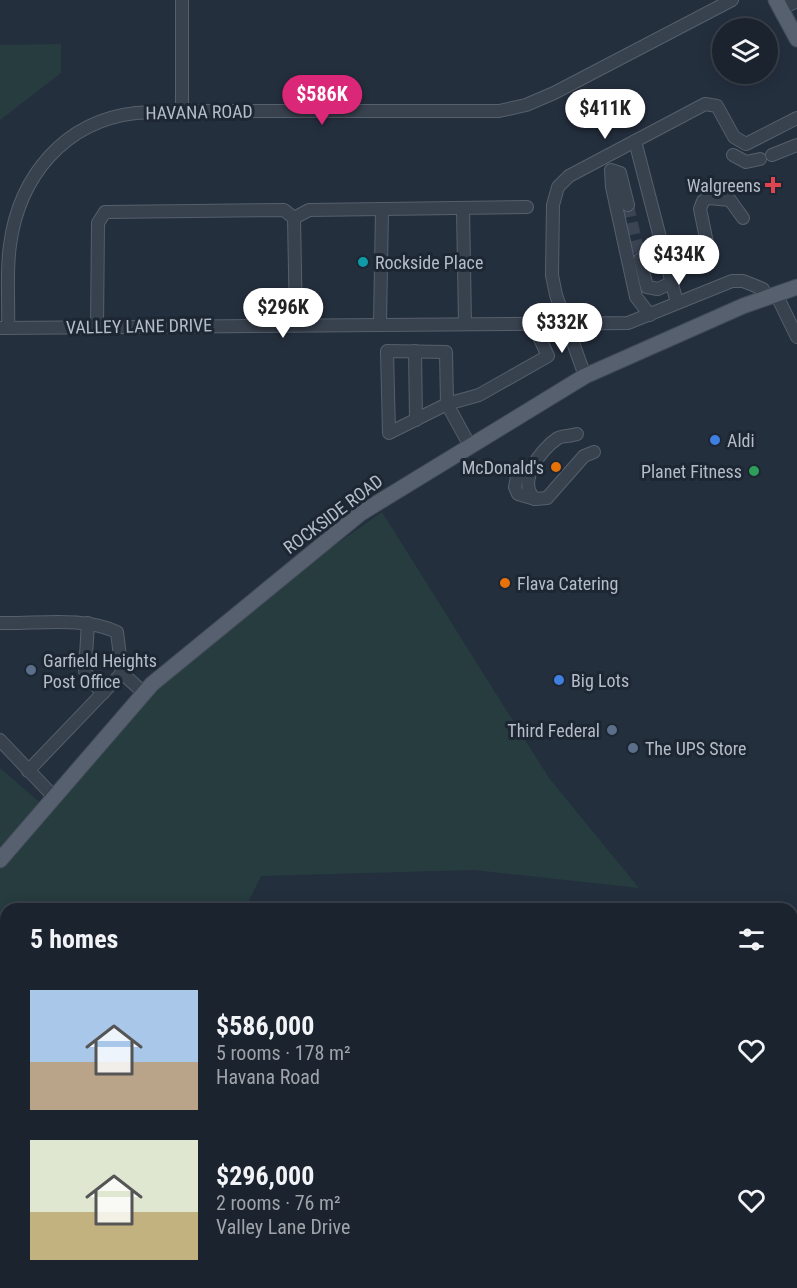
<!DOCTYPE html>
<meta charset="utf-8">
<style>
:root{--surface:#1b232e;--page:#242b36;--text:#f1f3f6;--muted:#a0a4aa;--line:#39404a;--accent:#db2777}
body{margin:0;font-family:"Roboto Condensed",sans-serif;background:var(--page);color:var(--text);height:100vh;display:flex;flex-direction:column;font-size:22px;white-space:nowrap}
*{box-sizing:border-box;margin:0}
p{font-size:20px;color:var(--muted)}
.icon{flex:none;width:33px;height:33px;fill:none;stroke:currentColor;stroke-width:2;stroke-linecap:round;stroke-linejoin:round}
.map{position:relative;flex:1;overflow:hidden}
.details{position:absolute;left:0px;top:903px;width:798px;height:386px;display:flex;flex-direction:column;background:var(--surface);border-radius:18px 18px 0 0;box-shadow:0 3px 15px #0003,0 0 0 2px var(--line)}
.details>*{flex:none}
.tools{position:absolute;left:712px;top:18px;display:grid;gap:12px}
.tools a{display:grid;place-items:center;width:66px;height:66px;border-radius:50%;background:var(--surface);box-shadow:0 3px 15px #0003,0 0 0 2px var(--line);font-size:30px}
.price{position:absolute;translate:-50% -51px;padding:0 14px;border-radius:21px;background:#fff;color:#222;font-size:20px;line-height:39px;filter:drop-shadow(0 2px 3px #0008)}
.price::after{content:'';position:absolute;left:50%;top:36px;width:18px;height:14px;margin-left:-9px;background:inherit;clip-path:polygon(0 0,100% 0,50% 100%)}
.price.on{background:var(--accent);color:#fff}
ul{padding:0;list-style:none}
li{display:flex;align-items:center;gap:18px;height:150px;padding:0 30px}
li span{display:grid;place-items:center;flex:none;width:168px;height:120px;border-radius:0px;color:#555}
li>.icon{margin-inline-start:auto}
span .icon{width:72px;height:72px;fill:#fffc;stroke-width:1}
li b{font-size:26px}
h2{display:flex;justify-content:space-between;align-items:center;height:72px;padding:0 30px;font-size:26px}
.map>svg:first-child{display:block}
</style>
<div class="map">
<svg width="797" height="1288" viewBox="0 0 797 1288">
<rect width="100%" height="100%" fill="#242f3e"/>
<g fill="#263c3f">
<polygon points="61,44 61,73 0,120 0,45"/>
<polygon points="382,512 549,778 639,888 474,870 261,876 245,909 6,909 6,1108 0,1103 0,768 45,807 152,684 244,609"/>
<polygon points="389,1282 393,1288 232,1288 225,1283"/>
</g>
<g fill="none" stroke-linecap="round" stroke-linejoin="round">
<polyline stroke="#3a4453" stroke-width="12" stroke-dasharray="12 6" stroke-linecap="butt" points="628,205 640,259"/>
<g stroke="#565f6c" stroke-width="14">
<g id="minor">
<polyline points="182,0 182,111"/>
<polyline points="781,9 797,1"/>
<polyline points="635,141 677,303"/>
<polyline points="733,155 746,162 760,159"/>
<polyline points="772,155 797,145"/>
<polyline points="628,205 620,173 611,170 612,187 636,297 650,315"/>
<polyline points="463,209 465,322"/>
<polyline points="294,218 309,210 527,207"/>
<polyline points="640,259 647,287 658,289 671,283"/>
<polyline points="697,267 707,243 700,209 703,201 709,198 730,200 743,218"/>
<polyline points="776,294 797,337"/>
<polyline points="380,323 382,210"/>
<polyline points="97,327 98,223 105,212 284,210 294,218 296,324"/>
<polyline points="0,328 628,323 732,281 743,281 763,289 766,298"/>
<path d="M8 328C9 301 6 272 10 245 19 177 64 121 136 113 151 112 167 112 182 111H499L526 105 554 93 732 0"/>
<polyline points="415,351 416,420"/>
<polyline points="585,376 556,295 552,275 553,205 558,187 569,176 705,104 717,106 734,137 746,144 797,118"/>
<path d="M577 434C571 436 562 436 558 438 541 449 516 482 535 499L547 498 584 456 594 452"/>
<polyline points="470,446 447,404 446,352 387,351 389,433 447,404 479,395 548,356 532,322"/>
<polyline points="532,468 517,477 515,487 518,494 535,499"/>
<path d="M0 623C38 624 82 616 117 632L122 673"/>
<polyline points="88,623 85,671 93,683 103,693"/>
<polyline points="0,740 54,797"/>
<polyline points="28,771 122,673 144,693"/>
<polyline points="0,1110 6,1115"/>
<polyline points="792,1148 797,1145"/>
<polyline points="203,1282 205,1284"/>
</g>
</g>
<g stroke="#414a57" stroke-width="17">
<g id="major">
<polyline points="776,0 797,39"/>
<polyline points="0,860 152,684 361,513 585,376 743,306 797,287"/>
</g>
</g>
<use href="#minor" stroke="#38414e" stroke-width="12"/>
<use href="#major" stroke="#56606e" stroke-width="15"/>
</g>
<path fill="#e0444e" stroke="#1d2633" stroke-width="2" d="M770 176h6v6h6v6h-6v6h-6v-6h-6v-6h6z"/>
<circle fill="#0f9aa8" stroke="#1d2633" stroke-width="2" cx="363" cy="262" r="6"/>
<g fill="#3f7fe0" stroke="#1d2633" stroke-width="2">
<circle cx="715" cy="440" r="6"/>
<circle cx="559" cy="680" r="6"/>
</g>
<g fill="#e8710a" stroke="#1d2633" stroke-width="2">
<circle cx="556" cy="467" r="6"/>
<circle cx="505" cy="583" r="6"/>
</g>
<circle fill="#2e9e5b" stroke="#1d2633" stroke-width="2" cx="754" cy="471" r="6"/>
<g fill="#5c6f8a" stroke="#1d2633" stroke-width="2">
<circle cx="31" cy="670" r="6"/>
<circle cx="612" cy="730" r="6"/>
<circle cx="633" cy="748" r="6"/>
</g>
<g text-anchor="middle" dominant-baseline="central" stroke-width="6" stroke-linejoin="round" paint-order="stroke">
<g font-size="18" fill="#b4bcc9" stroke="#1d2633">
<text transform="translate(199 112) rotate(-1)">HAVANA ROAD</text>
<text transform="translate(139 326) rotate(-1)">VALLEY LANE DRIVE</text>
<text transform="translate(333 514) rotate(-37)">ROCKSIDE ROAD</text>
</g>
<g font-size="18" fill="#b4bcc9" stroke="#1d2633" text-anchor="start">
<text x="761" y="185" text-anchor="end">Walgreens</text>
<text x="375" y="262">Rockside Place</text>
<text x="727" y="440">Aldi</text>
<text x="544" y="467" text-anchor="end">McDonald's</text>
<text x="742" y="471" text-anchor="end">Planet Fitness</text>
<text x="517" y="583">Flava Catering</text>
<text x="43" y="660">Garfield Heights<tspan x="43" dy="21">Post Office</tspan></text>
<text x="571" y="680">Big Lots</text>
<text x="600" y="730" text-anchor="end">Third Federal</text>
<text x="645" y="748">The UPS Store</text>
</g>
</g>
</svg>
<div class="tools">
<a><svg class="icon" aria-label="layers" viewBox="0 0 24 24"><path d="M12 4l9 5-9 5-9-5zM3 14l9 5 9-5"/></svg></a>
</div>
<b class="price on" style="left:322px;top:126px">$586K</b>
<b class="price" style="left:605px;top:140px">$411K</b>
<b class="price" style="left:679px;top:286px">$434K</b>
<b class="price" style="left:283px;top:339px">$296K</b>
<b class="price" style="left:562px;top:354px">$332K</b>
<section class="details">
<h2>5 homes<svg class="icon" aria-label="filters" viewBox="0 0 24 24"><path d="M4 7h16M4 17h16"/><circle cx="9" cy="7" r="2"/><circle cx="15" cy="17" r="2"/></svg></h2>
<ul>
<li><span style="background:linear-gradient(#a9c7e8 60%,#b9a48a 0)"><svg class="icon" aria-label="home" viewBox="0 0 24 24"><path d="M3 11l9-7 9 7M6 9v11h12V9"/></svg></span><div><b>$586,000</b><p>5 rooms · 178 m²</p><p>Havana Road</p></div><svg class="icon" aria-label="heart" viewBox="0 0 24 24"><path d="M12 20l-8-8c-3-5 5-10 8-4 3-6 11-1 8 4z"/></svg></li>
<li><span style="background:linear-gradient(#dfe7d0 60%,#c2b280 0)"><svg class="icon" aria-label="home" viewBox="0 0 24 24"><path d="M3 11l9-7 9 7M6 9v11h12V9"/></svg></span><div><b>$296,000</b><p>2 rooms · 76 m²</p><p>Valley Lane Drive</p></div><svg class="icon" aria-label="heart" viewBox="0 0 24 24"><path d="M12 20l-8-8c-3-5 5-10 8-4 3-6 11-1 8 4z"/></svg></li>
</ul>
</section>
</div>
